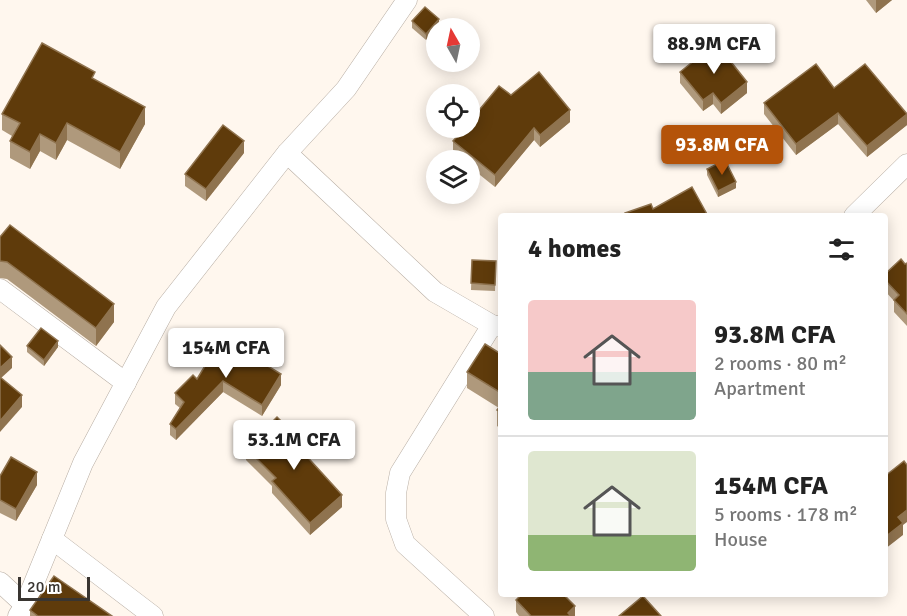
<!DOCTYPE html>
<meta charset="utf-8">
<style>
:root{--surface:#fff;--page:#f2f2f2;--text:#222;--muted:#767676;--line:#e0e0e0;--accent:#b45309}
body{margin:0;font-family:Signika,sans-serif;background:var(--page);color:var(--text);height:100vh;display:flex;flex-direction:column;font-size:22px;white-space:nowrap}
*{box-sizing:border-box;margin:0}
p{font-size:20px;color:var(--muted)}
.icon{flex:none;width:33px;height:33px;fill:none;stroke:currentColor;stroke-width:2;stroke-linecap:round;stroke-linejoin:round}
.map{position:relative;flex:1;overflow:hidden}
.details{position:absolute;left:498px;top:213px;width:390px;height:384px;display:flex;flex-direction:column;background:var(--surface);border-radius:6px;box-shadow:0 3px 15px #0003}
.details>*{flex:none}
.needle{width:39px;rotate:351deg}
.fabs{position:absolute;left:426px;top:18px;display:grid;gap:12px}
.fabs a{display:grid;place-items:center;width:54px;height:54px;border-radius:50%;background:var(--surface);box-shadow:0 3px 15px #0003;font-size:30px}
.scale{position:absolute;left:18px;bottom:15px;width:72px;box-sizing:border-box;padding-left:6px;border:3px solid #393531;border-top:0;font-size:16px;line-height:21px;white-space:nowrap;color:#393531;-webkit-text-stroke:4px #fff;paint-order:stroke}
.price{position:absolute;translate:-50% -51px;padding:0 14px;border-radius:6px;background:#fff;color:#222;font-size:20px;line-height:39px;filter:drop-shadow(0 2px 3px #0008)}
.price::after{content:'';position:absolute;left:50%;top:36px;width:18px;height:14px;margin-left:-9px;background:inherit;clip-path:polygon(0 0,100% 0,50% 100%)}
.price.active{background:var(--accent);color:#fff}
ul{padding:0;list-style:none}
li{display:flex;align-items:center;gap:18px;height:150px;padding:0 30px}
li+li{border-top:2px solid var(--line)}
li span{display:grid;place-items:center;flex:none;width:168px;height:120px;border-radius:6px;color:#555}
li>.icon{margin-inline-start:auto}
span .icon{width:72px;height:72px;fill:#fffc;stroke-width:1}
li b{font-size:26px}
h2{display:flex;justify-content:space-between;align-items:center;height:72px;padding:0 30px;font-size:26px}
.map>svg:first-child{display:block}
</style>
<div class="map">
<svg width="907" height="616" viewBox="0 0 907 616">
<rect width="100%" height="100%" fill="#fff7ee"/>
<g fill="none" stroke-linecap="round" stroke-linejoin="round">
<g stroke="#b7ada3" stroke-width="21">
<g id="minor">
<polyline points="287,153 435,292 492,325 501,327"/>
<polyline points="854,216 907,164"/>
<polyline points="0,289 126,383"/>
<polyline points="52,539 153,616"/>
<polyline points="0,582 25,605"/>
<polyline points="18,616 25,605 83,463 166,307 287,153 346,89 407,0"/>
<polyline points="484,616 405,544 396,519 396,493 400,473 492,325"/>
</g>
</g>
<use href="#minor" stroke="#fff" stroke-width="20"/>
</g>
<g fill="#af997c">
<polygon points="866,0 892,0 876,13"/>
<polygon points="412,21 439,26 426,40 412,28"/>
<polygon points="680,72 747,93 721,114 713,104 703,111 680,83"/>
<polygon points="95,80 145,124 120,169 67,140 56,160 40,151 30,169 10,158 10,141 12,136 2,130 2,114"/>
<polygon points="834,88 907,125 867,157 838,124 796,155 764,114 764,103"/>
<polygon points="511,95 570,122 540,147 534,140 495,187 470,167 470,160 462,160 453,153 453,141"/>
<polygon points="244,153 206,201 185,186 185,174"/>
<polygon points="707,169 736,188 718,197 707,175"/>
<polygon points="0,237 114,322 96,346 7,279 0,278"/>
<polygon points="472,260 496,261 495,291 471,290"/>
<polygon points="907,263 907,326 894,312 894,301 885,291 885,274"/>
<polygon points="27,346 58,347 44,366 27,352"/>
<polygon points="501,354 501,429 497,426 497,410 499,408 467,388 467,372"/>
<polygon points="197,379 281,385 262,416 223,392 176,440 170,435 170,424 180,408 175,404 175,393"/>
<polygon points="295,443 342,507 310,535 272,493 272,486 246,460 246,448"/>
<polygon points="0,476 37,485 16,521 0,513"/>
<polygon points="516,600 575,616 519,616 516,612"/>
<polygon points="30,610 112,616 30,616"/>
</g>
<g fill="#8f734f">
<polygon points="876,0 892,0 876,13"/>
<polygon points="439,19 439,26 426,40 426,34"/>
<polygon points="747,82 747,93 721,114 721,103"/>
<polygon points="713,93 713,104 703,111 703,100"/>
<polygon points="145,107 145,124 120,169 120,152"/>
<polygon points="570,110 570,122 540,147 540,135"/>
<polygon points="838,113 838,124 796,155 796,144"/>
<polygon points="907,114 907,125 867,157 867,146"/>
<polygon points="67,123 67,140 56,160 56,143"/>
<polygon points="534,128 534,140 495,187 495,175"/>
<polygon points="40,134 40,151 30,169 30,152"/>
<polygon points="244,141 244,153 206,201 206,189"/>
<polygon points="736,182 736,188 718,197 718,191"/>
<polygon points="114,304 114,322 96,346 96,328"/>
<polygon points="58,341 58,347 44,366 44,360"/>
<polygon points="12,357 12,368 0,379 0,368"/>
<polygon points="281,374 281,385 262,416 262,405"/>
<polygon points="223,381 223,392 176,440 176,429"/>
<polygon points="22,395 22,407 0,432 0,421"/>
<polygon points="37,472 37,485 16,521 16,509"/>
<polygon points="342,495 342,507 310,535 310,523"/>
<polygon points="907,510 907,522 903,525 903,535 885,549 885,537 898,517"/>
<polygon points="575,606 575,616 568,616 568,613"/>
</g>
<g fill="#5f3b0b" stroke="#8f734f" stroke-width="1.5">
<polygon points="425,7 439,19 426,34 412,21"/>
<polygon points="42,43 95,72 92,78 145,107 120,152 67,123 56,143 40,134 30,152 10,141 20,123 2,114"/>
<polygon points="716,43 747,82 721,103 713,93 703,100 680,72"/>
<polygon points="816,64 834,88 865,64 907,114 867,146 838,113 796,144 764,103"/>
<polygon points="539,72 570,110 540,135 534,128 495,175 453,141 465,128 470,128 470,121 499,86 511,95"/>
<polygon points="223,125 244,141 206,189 185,174"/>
<polygon points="725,160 736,182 718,191 707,169"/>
<polygon points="692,187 708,216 626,216 625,213 651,204 653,209"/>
<polygon points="10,225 114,304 96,328 7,262 0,261 0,237"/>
<polygon points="901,259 905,264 907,263 907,314 894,300 899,295 885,280 885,274"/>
<polygon points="472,260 496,261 495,285 471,283"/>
<polygon points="41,328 58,341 44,360 27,346"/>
<polygon points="222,338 281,374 262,405 223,381 176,429 170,424 184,402 175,393 193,375 197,379"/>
<polygon points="485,344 501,354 501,393 467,372"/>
<polygon points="0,345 12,357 0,368"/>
<polygon points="0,377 22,395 0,421"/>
<polygon points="501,405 501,412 497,410"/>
<polygon points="277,417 295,435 291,439 342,495 310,523 272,481 276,478 246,448"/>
<polygon points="11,457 37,472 16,509 0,500 0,476"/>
<polygon points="904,461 907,465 907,510 898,517 903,523 885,537 885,476"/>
<polygon points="54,576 112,616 38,616 30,610"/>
<polygon points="522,594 563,594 575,606 568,613 571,616 531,616 516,600"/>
<polygon points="643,596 661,616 619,616"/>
</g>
</svg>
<div class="fabs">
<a><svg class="needle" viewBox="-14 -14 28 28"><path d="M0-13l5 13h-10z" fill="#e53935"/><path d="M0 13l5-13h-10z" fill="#767676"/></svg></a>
<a><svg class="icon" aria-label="locate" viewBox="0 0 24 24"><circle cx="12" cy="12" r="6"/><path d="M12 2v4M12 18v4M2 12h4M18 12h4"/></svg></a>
<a><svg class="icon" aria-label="layers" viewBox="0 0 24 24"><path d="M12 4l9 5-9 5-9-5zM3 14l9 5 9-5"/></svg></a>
</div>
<div class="scale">20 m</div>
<b class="price" style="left:714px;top:75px">88.9M CFA</b>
<b class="price active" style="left:722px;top:176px">93.8M CFA</b>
<b class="price" style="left:226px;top:379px">154M CFA</b>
<b class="price" style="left:294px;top:471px">53.1M CFA</b>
<section class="details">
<h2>4 homes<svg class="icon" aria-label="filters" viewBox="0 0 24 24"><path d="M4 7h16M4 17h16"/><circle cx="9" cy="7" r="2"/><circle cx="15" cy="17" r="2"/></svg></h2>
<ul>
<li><span style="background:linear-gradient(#f6c9c9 60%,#7fa58c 0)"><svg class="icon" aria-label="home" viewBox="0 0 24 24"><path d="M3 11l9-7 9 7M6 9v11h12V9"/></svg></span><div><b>93.8M CFA</b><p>2 rooms · 80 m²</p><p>Apartment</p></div></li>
<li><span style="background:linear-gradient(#dfe7d0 70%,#8fb573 0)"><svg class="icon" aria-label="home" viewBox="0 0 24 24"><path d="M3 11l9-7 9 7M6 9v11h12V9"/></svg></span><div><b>154M CFA</b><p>5 rooms · 178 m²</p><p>House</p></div></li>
</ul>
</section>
</div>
